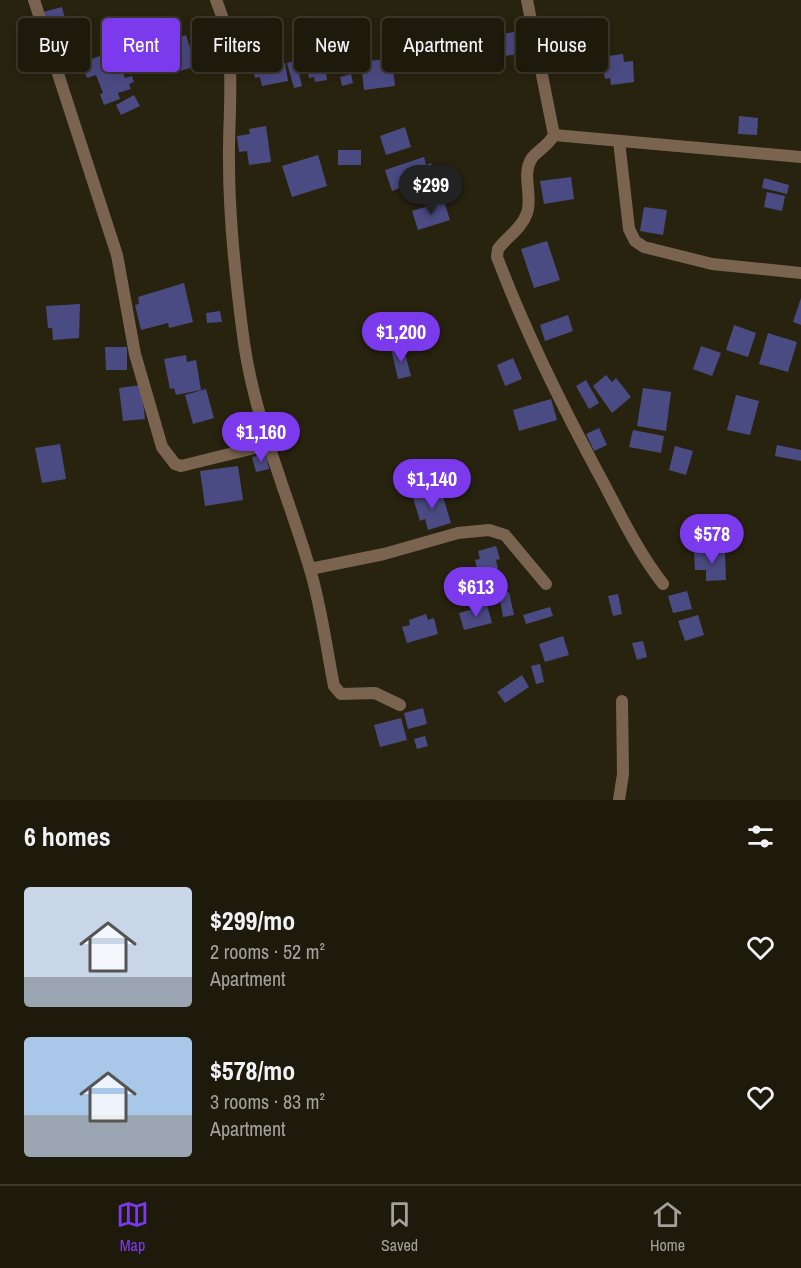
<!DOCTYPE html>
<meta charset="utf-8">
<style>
:root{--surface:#1e1a0b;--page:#262314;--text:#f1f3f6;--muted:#a1a19d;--line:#3c382c;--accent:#7c3aed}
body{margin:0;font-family:"Archivo Narrow",sans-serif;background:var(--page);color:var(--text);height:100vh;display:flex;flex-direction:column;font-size:22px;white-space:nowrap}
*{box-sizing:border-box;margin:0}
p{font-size:20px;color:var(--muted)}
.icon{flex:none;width:33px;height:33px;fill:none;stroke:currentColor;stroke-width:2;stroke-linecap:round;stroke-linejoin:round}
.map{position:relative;height:800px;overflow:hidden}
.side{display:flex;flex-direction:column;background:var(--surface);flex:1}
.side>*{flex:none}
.top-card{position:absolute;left:18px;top:18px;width:765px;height:54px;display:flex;gap:12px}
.price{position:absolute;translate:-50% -51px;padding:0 14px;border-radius:21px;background:var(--accent);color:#fff;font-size:20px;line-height:39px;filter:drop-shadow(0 2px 3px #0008)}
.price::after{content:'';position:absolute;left:50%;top:36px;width:18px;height:14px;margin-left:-9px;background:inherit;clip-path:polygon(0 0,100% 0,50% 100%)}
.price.selected{background:#222;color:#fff}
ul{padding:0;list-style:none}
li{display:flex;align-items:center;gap:18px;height:150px;padding:0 24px}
li span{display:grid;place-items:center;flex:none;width:168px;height:120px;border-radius:6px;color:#555}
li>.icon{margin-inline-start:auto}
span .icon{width:72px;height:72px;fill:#fffc;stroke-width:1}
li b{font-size:26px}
h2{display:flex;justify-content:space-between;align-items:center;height:72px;padding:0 24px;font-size:26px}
.pill{padding:0 21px;border-radius:6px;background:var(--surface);box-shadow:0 3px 15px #0003,0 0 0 2px var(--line);font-size:21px;line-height:54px}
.pill.selected{background:var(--accent);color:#fff}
.tab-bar{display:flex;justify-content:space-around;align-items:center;height:84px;border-top:2px solid var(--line);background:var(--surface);font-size:16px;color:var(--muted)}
.tab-bar a{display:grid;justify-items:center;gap:3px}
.tab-bar .selected{color:var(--accent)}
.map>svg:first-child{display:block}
</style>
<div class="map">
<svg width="801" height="800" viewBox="0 0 801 800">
<rect width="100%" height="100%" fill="#28230f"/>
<g fill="#4b4b84">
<polygon points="62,7 73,50 54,55 43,12"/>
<polygon points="515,32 518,54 486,59 483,37"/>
<polygon points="186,35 196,66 174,73 164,42"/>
<polygon points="339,49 342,64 331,66 332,71 326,72 327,80 315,82 314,77 309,78 308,72 302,73 298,56"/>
<polygon points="116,50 118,55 123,53 129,70 123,72 125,78 132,76 134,82 129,84 131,89 118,93 120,99 104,105 100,94 103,93 96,75 87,78 81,63"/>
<polygon points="278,53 280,64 285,63 288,81 262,86 260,77 255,78 252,66 260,64 259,56"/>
<polygon points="623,54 624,62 633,61 634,82 611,85 610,78 605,79 602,63 609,61 608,56"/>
<polygon points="392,58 395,86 364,90 361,62"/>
<polygon points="296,61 302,86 294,88 287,63"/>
<polygon points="351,74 353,83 342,86 340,77"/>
<polygon points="134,95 140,106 121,115 116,105"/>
<polygon points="739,116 758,118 757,135 738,134"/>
<polygon points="266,126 271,162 249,165 247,151 239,152 237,136 250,134 249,129"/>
<polygon points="405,127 411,147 386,155 380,136"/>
<rect x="338" y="150" width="23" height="15"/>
<polygon points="318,155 327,186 292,197 282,166"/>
<polygon points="424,157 426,165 431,163 435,174 429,176 430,180 421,182 415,173 402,177 402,187 392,191 385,170"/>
<polygon points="571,177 574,199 544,204 540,181"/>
<polygon points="764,178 789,185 787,194 762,188"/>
<polygon points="767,192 785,196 782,211 764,207"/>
<polygon points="444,201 450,220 418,230 412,211"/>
<polygon points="644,207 667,210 663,235 640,231"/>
<polygon points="547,241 560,280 534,288 521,249"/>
<polygon points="184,283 193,322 169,328 168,323 141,330 135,305 139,304 138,297"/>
<polygon points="801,298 801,325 793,322"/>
<polygon points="80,304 79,338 53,340 52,328 48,328 46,306"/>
<polygon points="220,311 222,322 207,323 206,313"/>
<polygon points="568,315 573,331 545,341 540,325"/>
<polygon points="734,325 756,333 748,357 726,350"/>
<polygon points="768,333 797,342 788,372 759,364"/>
<polygon points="403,346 411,376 398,379 391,349"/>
<polygon points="701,346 721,353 712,376 693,369"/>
<polygon points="105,347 127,347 127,370 106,370"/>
<polygon points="186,355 187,362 196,360 201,390 176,395 174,388 170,389 164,359"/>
<polygon points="513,358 522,379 505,386 497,365"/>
<polygon points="606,375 612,382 616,378 631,397 612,413 593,386"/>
<polygon points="586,380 599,403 589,409 576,386"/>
<polygon points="141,385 145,419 123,421 119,388"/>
<polygon points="643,388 671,392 666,431 637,426"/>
<polygon points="206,389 214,418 193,424 185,395"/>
<polygon points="736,395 759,401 750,435 727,430"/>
<polygon points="551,399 557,420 519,431 513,410"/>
<polygon points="599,428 607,445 594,451 586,434"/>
<polygon points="633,430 664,436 661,453 629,447"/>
<polygon points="60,444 66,479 42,483 35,448"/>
<polygon points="777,445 801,450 801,461 775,456"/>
<polygon points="675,446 693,451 686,475 669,470"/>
<polygon points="266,454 269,469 256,472 252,457"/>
<polygon points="238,466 243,500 205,506 200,471"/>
<polygon points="441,490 451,523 428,530 425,519 420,521 413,498"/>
<polygon points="710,525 714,538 691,544 687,531"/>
<polygon points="496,546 500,559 496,560 498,569 478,574 475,560 480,559 478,551"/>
<polygon points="694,552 725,552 726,580 706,581 706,570 695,570"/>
<polygon points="687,591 692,609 673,613 668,596"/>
<polygon points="509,592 514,615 503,617 499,594"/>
<polygon points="618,594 622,614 613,616 608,596"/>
<polygon points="487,605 492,623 464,630 459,613"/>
<polygon points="550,607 553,616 526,624 523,615"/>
<polygon points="426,614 428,620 434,618 438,634 407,643 402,627 410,625 409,620"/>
<polygon points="698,615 704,635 685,641 678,621"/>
<polygon points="563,636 569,655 545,662 539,644"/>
<polygon points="643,641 647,657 637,660 632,643"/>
<polygon points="540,664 544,682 536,684 531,666"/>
<polygon points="522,675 529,687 505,703 497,692"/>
<polygon points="423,708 427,724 408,729 404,713"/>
<polygon points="401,718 407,740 380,747 374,725"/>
<polygon points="425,736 428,746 417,749 414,739"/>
</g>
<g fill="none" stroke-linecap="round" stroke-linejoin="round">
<g stroke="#7a6450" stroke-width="12">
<polyline points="34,0 117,255 135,354 162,447 175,464 181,466 270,444"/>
<path d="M216 0C238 50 228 109 229 162 229 222 236 284 244 343 255 419 287 493 309 566 321 604 326 646 334 686L341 694 375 693 400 705"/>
<path d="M527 0 554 135C547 147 539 149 532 158 521 174 533 196 527 213 522 228 507 237 498 249L497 257C525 331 559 400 596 469 618 509 635 548 663 584"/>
<polyline points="554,135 801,157"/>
<polyline points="619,141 629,229 635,241 644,247 712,264 801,273"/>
<polyline points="310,569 384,554 458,533 489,530 505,535 546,584"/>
<polyline points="619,800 623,774 622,701"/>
</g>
</g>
</svg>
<b class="price selected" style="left:431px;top:216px">$299</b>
<b class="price" style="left:401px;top:363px">$1,200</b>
<b class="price" style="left:261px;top:463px">$1,160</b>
<b class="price" style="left:432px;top:510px">$1,140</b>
<b class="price" style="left:712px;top:565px">$578</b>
<b class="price" style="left:476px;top:618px">$613</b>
<div class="top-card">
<a class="pill">Buy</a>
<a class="pill selected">Rent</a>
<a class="pill">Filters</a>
<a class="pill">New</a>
<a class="pill">Apartment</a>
<a class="pill">House</a>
</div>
</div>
<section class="side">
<h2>6 homes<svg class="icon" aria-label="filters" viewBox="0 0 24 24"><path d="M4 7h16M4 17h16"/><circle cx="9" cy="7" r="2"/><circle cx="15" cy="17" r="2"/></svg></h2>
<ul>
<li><span style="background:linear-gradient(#c9d6e8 75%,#9aa5b1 0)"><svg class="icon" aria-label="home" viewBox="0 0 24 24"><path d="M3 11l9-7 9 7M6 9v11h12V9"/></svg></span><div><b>$299/mo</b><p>2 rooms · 52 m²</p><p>Apartment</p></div><svg class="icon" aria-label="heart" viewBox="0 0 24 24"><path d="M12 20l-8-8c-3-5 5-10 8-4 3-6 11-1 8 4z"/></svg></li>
<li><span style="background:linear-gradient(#a9c7e8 65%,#9aa5b1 0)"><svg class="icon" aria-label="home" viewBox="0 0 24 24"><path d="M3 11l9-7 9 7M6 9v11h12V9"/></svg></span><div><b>$578/mo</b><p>3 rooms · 83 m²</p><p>Apartment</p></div><svg class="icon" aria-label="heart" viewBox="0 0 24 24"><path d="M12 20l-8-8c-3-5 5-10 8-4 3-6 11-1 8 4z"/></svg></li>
</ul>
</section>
<nav class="tab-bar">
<a class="selected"><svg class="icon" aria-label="map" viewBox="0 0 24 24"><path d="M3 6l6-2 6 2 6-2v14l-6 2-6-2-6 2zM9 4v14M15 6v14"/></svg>Map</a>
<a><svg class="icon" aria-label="saved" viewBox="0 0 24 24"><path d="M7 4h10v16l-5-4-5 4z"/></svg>Saved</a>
<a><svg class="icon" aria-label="home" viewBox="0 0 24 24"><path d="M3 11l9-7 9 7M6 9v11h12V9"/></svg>Home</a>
</nav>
